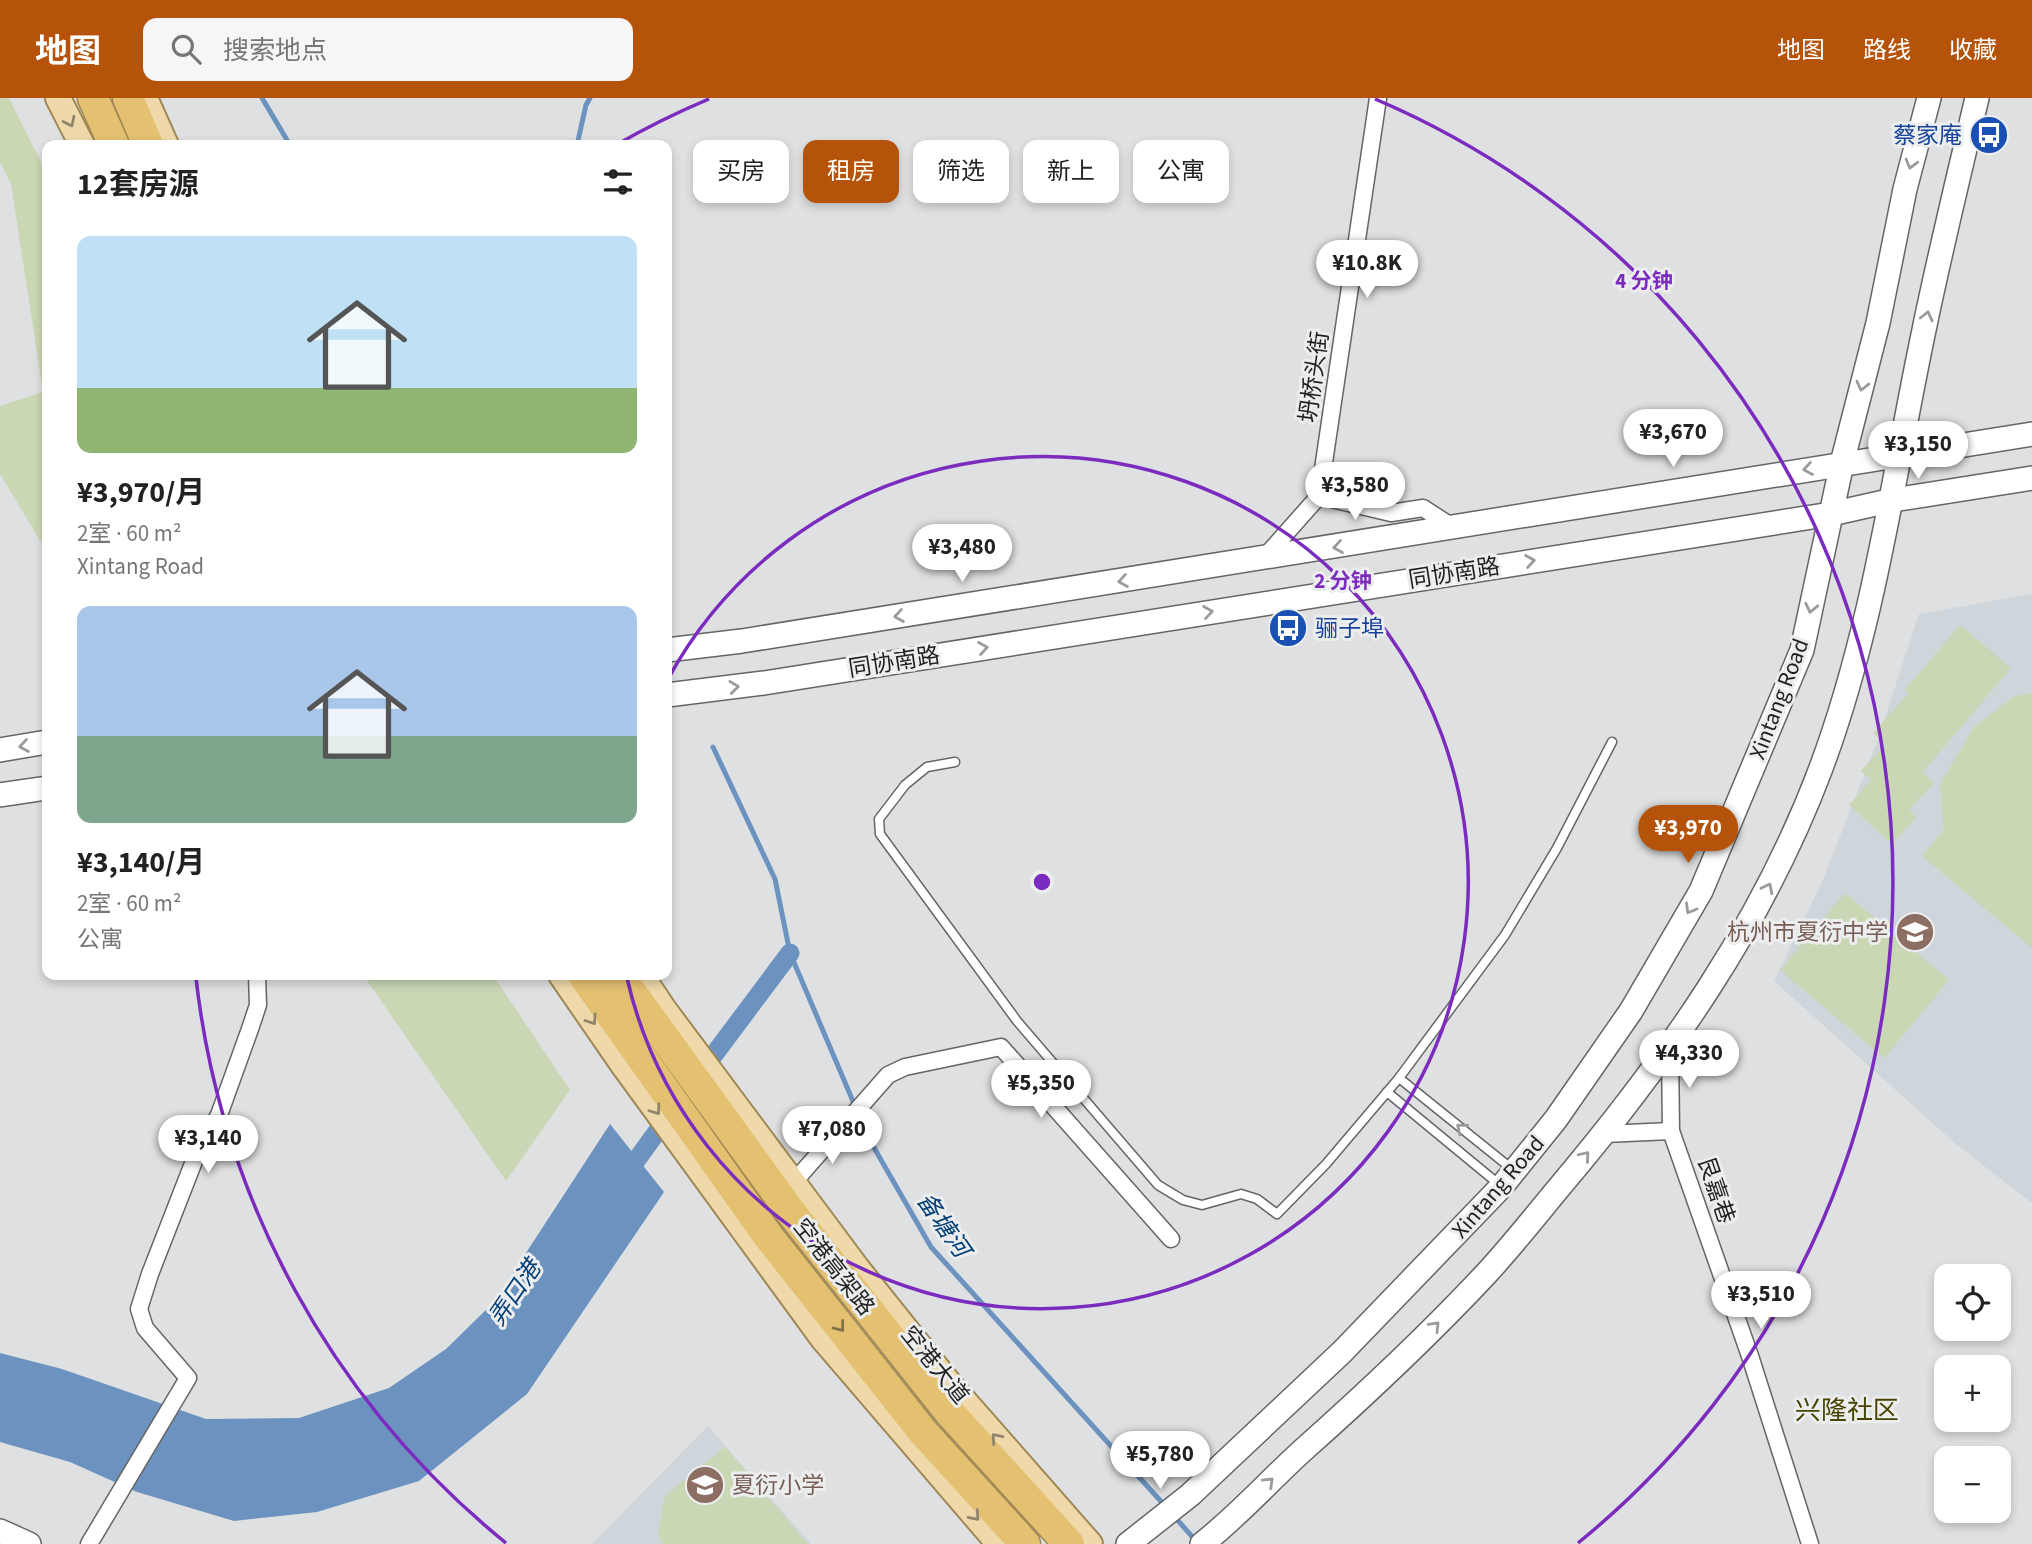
<!DOCTYPE html>
<html lang="zh">
<meta charset="utf-8">
<style>
:root{--surface:#fff;--page:#f6f6f6;--text:#222;--muted:#767676;--accent:#b45309}
body{margin:0;font-family:"Source Sans 3","Noto Sans SC",sans-serif;background:var(--page);color:var(--text);height:100vh;display:flex;flex-direction:column;font-size:26px;white-space:nowrap}
*{box-sizing:border-box;margin:0}
p{font-size:23px;color:var(--muted)}
.icon{flex:none;width:38px;height:38px;fill:none;stroke:currentColor;stroke-width:2;stroke-linecap:round;stroke-linejoin:round}
.map{position:relative;flex:1;overflow:hidden}
.sheet{position:absolute;left:42px;top:42px;width:630px;height:840px;display:flex;flex-direction:column;background:var(--surface);border-radius:14px;box-shadow:0 4px 10px #0003}
.sheet>*{flex:none}
.top-card{position:absolute;left:693px;top:42px;width:665px;height:63px;display:flex;gap:14px}
.buttons{position:absolute;left:1934px;top:1166px;display:grid;gap:14px}
.buttons a{display:grid;place-items:center;width:77px;height:77px;border-radius:14px;background:var(--surface);box-shadow:0 4px 10px #0003;font-size:35px}
.price{position:absolute;translate:-50% -60px;padding:0 16px;border-radius:24px;background:#fff;color:#222;font-size:23px;line-height:46px;filter:drop-shadow(0 2px 4px #0008)}
.price::after{content:'';position:absolute;left:50%;top:42px;width:21px;height:16px;margin-left:-10px;background:inherit;clip-path:polygon(0 0,100% 0,50% 100%)}
.price.selected{background:var(--accent);color:#fff}
ul{padding:0;list-style:none}
li{display:grid;align-content:center;gap:14px;height:371px;padding:0 35px}
li span{display:grid;place-items:center;height:217px;border-radius:14px;color:#555}
li>.icon{margin-inline-start:auto}
span .icon{width:126px;height:126px;fill:#fffc;stroke-width:1}
li b{font-size:30px}
h2{display:flex;justify-content:space-between;align-items:center;height:84px;padding:0 35px;font-size:30px}
.pill{padding:0 24px;border-radius:14px;background:var(--surface);box-shadow:0 4px 10px #0003;font-size:24px;line-height:63px}
.pill.selected{background:var(--accent);color:#fff}
header{display:flex;align-items:center;gap:42px;box-sizing:border-box;height:98px;padding:0 35px;background:var(--accent);color:#fff}
header strong{font-size:33px}
nav{display:flex;gap:38px;margin-inline-start:auto;font-size:24px}
.search{width:490px;height:63px;background:var(--page);display:flex;align-items:center;gap:18px;box-sizing:border-box;padding:0 24px;border-radius:14px;color:var(--muted);font-size:26px}
.map>svg:first-child{display:block}
</style>
<header>
<strong>地图</strong>
<div class="search"><svg class="icon" aria-label="search" viewBox="0 0 24 24"><circle cx="10" cy="10" r="6"/><path d="M15 15l6 6"/></svg>搜索地点</div>
<nav><a>地图</a><a>路线</a><a>收藏</a></nav>
</header>
<div class="map">
<svg width="2032" height="1446" viewBox="0 0 2032 1446">
<rect width="100%" height="100%" fill="#dfe0e1"/>
<g fill="#ced5db">
<polygon points="2032,496 2032,1105 1957,1047 1774,883 1822,784 1877,644 1919,516"/>
<polygon points="708,1328 811,1446 592,1446"/>
</g>
<g fill="#cad7b4">
<polygon points="0,0 9,0 47,76 47,454 0,376 0,308 43,294 11,86 0,64"/>
<polygon points="1960,527 2011,570 1923,674 1934,685 1909,712 1916,719 1892,746 1849,707 1871,682 1861,673 1886,646 1873,635 1909,595 1904,593"/>
<polygon points="2032,595 2032,850 1922,758 1944,732 1940,686 1973,630 2014,598"/>
<polygon points="1845,795 1949,882 1884,960 1780,872"/>
<polygon points="363,877 493,877 570,992 506,1083"/>
<polygon points="725,1349 808,1446 662,1446 658,1435 665,1398"/>
</g>
<polygon fill="#6c93bf" points="610,1026 664,1094 527,1296 419,1383 317,1414 234,1423 137,1394 70,1364 0,1344 0,1255 62,1271 206,1321 299,1320 389,1290 446,1251 494,1204"/>
<g fill="none" stroke-linecap="round" stroke-linejoin="round">
<g stroke="#6c93bf" stroke-width="5">
<polyline points="262,0 290,47"/>
<polyline points="577,47 586,7 590,0"/>
<polyline points="713,649 775,781 790,855 869,1041 931,1149 1167,1410"/>
<polyline points="1173,1417 1197,1444"/>
</g>
<g stroke="#6c93bf" stroke-width="19">
<polyline points="698,978 790,855"/>
<polyline points="622,1082 672,1013"/>
</g>
<g stroke="#646566" stroke-width="11">
<g id="lane">
<polyline points="955,664 927,669 905,687 879,721 880,736 1017,923 1158,1087 1183,1102 1202,1107 1241,1096 1257,1101 1277,1116 1326,1066 1399,980 1505,837 1557,750 1612,644"/>
<polyline points="1399,980 1512,1071"/>
<polyline points="1387,994 1501,1088"/>
</g>
</g>
<g stroke="#646566" stroke-width="19">
<g id="street">
<polyline points="1319,398 1391,415 1423,410 1454,430"/>
<polyline points="1264,460 1319,398 1378,0"/>
<polyline points="1670,951 1671,1033 1750,1258 1810,1446"/>
<polyline points="1604,1036 1671,1033"/>
<polyline points="793,1085 888,977 905,969 1001,949 1171,1141"/>
<polyline points="89,1446 188,1280 145,1230 139,1211 150,1176 196,1058 219,1017 250,931 258,907 257,877"/>
</g>
</g>
<g stroke="#646566" stroke-width="26">
<g id="secondary">
<polyline points="667,552 742,543 2032,336"/>
<polyline points="667,597 764,585 1831,416 1893,402 2032,380"/>
<polyline points="0,652 47,644"/>
<polyline points="0,697 47,690"/>
<polyline points="0,1433 29,1446"/>
<polyline points="1128,1446 1190,1397 1342,1254 1502,1088 1556,1021 1631,913 1701,793 1802,552 1842,365 1878,225 1905,91 1929,0"/>
<path d="M1202 1446C1238 1418 1268 1384 1302 1353 1365 1297 1427 1239 1485 1177 1512 1148 1537 1116 1562 1086 1668 960 1763 825 1821 670 1874 528 1893 379 1924 232 1940 154 1959 77 1977 0"/>
</g>
</g>
<g stroke="#9f8855" stroke-width="28">
<g id="primary">
<polyline points="58,0 82,47"/>
<polyline points="145,0 166,47"/>
<polyline points="561,877 623,967 823,1241 999,1446"/>
<polyline points="641,877 663,910 857,1170 953,1290 1090,1446"/>
</g>
</g>
<g stroke="#9f8855" stroke-width="33">
<g id="highway">
<polyline points="93,0 114,47"/>
<polyline points="128,0 148,47"/>
<polyline points="583,877 768,1138 923,1334 1025,1446"/>
<polyline points="619,877 790,1113 950,1315 1069,1446"/>
</g>
</g>
<use href="#lane" stroke="#fff" stroke-width="8"/>
<use href="#street" stroke="#fff" stroke-width="16"/>
<use href="#secondary" stroke="#fff" stroke-width="23"/>
<use href="#primary" stroke="#efd9aa" stroke-width="24"/>
<use href="#highway" stroke="#e4c071" stroke-width="30"/>
</g>
<defs><path id="oneway-chevron" d="M-2-3.5L2.5 0L-2 3.5" fill="none" stroke-width="1.6" stroke-linecap="round" stroke-linejoin="round" transform="scale(1.75)"/></defs>
<g stroke="#91866c">
<use href="#oneway-chevron" transform="translate(70 24) rotate(64)"/>
<use href="#oneway-chevron" transform="translate(592 922) rotate(56)"/>
<use href="#oneway-chevron" transform="translate(656 1012) rotate(54)"/>
<use href="#oneway-chevron" transform="translate(996 1340) rotate(-131)"/>
<use href="#oneway-chevron" transform="translate(975 1418) rotate(49)"/>
</g>
<g stroke="#9a9b9b">
<use href="#oneway-chevron" transform="translate(1911 66) rotate(105)"/>
<use href="#oneway-chevron" transform="translate(1927 218) rotate(-77)"/>
<use href="#oneway-chevron" transform="translate(1862 288) rotate(104)"/>
<use href="#oneway-chevron" transform="translate(1808 371) rotate(170)"/>
<use href="#oneway-chevron" transform="translate(1338 449) rotate(171)"/>
<use href="#oneway-chevron" transform="translate(1530 463) rotate(-9)"/>
<use href="#oneway-chevron" transform="translate(1123 483) rotate(171)"/>
<use href="#oneway-chevron" transform="translate(1811 510) rotate(102)"/>
<use href="#oneway-chevron" transform="translate(1208 514) rotate(-9)"/>
<use href="#oneway-chevron" transform="translate(899 518) rotate(171)"/>
<use href="#oneway-chevron" transform="translate(983 550) rotate(-9)"/>
<use href="#oneway-chevron" transform="translate(734 589) rotate(-7)"/>
<use href="#oneway-chevron" transform="translate(24 648) rotate(171)"/>
<use href="#oneway-chevron" transform="translate(1768 790) rotate(-63)"/>
<use href="#oneway-chevron" transform="translate(1690 811) rotate(120)"/>
<use href="#oneway-chevron" transform="translate(1461 1030) rotate(-141)"/>
<use href="#oneway-chevron" transform="translate(1585 1058) rotate(-50)"/>
<use href="#oneway-chevron" transform="translate(1435 1228) rotate(-46)"/>
<use href="#oneway-chevron" transform="translate(1269 1384) rotate(-44)"/>
</g>
<use stroke="#827048" href="#oneway-chevron" transform="translate(840 1229) rotate(52)"/>
<g fill="none" stroke="#7b2cbf" stroke-width="3.5">
<path d="M668 581A426 426 0 1 1 627 880"/>
<path d="M506 1445A851 851 0 0 1 196 880M616 47A851 851 0 0 1 709 1M1375 1A851 851 0 0 1 1578 1445"/>
</g>
<defs>
<g id="bus-disc" transform="scale(2.0125)"><circle r="9.5" fill="#1a4fb4" stroke="#ecedee"/><path d="M-5-6H5V4H4V6H2V4H-2V6H-4V4H-5ZM-3.5-4V0h7V-4ZM-3.5 1.2v1.5H-2V1.2ZM2 1.2v1.5H3.5V1.2Z" fill="#fff"/></g>
<g id="school-disc" transform="scale(2.0125)"><circle r="9.5" fill="#8d6e63" stroke="#ecedee"/><path d="M0-5L7-2L0 1L-7-2ZM-4 1L0 2.5L4 1V4Q0 6-4 4Z" fill="#fff"/></g>
</defs>
<g fill-rule="evenodd">
<use href="#bus-disc" x="1989" y="37"/>
<use href="#bus-disc" x="1288" y="530"/>
<use href="#school-disc" x="1915" y="834"/>
<use href="#school-disc" x="705" y="1387"/>
</g>
<g text-anchor="middle" dominant-baseline="central" stroke-width="6" stroke-linejoin="round" paint-order="stroke">
<g font-size="23" fill="#164399" stroke="#ecedee" text-anchor="end">
<text x="1962" y="37">蔡家庵</text>
<text x="1315" y="530" text-anchor="start">骊子埠</text>
</g>
<g font-size="23" fill="#1f2020" stroke="#ecedee">
<text transform="translate(1314 279) rotate(-82)">坍桥头街</text>
<text transform="translate(1454 475) rotate(-9)">同协南路</text>
<text transform="translate(894 564) rotate(-9)">同协南路</text>
<text transform="translate(1779 601) rotate(-69)">Xintang Road</text>
<text transform="translate(1498 1089) rotate(-49)">Xintang Road</text>
<text transform="translate(1716 1092) rotate(71)">艮嘉巷</text>
<text transform="translate(834 1169) rotate(52)">空港高架路</text>
<text transform="translate(935 1267) rotate(51)">空港大道</text>
</g>
<g font-size="23" fill="#785e54" stroke="#ecedee" text-anchor="end">
<text x="1888" y="834">杭州市夏衍中学</text>
<text x="732" y="1387" text-anchor="start">夏衍小学</text>
</g>
<g font-size="24" font-style="italic" fill="#034077" stroke="#ecedee">
<text transform="translate(943 1127) rotate(55)">备塘河</text>
<text transform="translate(515 1195) rotate(-56)">弄口港</text>
</g>
<g font-size="26" fill="#484400" stroke="#ecedee">
<text x="1847" y="1312">兴隆社区</text>
</g>
</g>
<circle cx="1042" cy="784" r="10" fill="#7b2cbf" stroke="#ecedee" stroke-width="3.5"/>
<g font-size="21" text-anchor="middle" font-weight="bold" fill="#7b2cbf" stroke="#ecedee" stroke-width="6" stroke-linejoin="round" paint-order="stroke">
<text x="1644" y="190">4 分钟</text>
<text x="1343" y="490">2 分钟</text>
</g>
</svg>
<div class="buttons">
<a><svg class="icon" aria-label="locate" viewBox="0 0 24 24"><circle cx="12" cy="12" r="6"/><path d="M12 2v4M12 18v4M2 12h4M18 12h4"/></svg></a>
<a>+</a>
<a>−</a>
</div>
<b class="price" style="left:1367px;top:202px">¥10.8K</b>
<b class="price" style="left:1673px;top:371px">¥3,670</b>
<b class="price" style="left:1918px;top:383px">¥3,150</b>
<b class="price" style="left:1355px;top:424px">¥3,580</b>
<b class="price" style="left:962px;top:486px">¥3,480</b>
<b class="price selected" style="left:1688px;top:767px">¥3,970</b>
<b class="price" style="left:1689px;top:992px">¥4,330</b>
<b class="price" style="left:1041px;top:1022px">¥5,350</b>
<b class="price" style="left:832px;top:1068px">¥7,080</b>
<b class="price" style="left:208px;top:1077px">¥3,140</b>
<b class="price" style="left:1761px;top:1233px">¥3,510</b>
<b class="price" style="left:1160px;top:1393px">¥5,780</b>
<div class="top-card">
<a class="pill">买房</a>
<a class="pill selected">租房</a>
<a class="pill">筛选</a>
<a class="pill">新上</a>
<a class="pill">公寓</a>
</div>
<section class="sheet">
<h2>12套房源<svg class="icon" aria-label="filters" viewBox="0 0 24 24"><path d="M4 7h16M4 17h16"/><circle cx="9" cy="7" r="2"/><circle cx="15" cy="17" r="2"/></svg></h2>
<ul>
<li><span style="background:linear-gradient(#bfe0f5 70%,#8fb573 0)"><svg class="icon" aria-label="home" viewBox="0 0 24 24"><path d="M3 11l9-7 9 7M6 9v11h12V9"/></svg></span><div><b>¥3,970/月</b><p>2室 · 60 m²</p><p>Xintang Road</p></div></li>
<li><span style="background:linear-gradient(#a9c7e8 60%,#7fa58c 0)"><svg class="icon" aria-label="home" viewBox="0 0 24 24"><path d="M3 11l9-7 9 7M6 9v11h12V9"/></svg></span><div><b>¥3,140/月</b><p>2室 · 60 m²</p><p>公寓</p></div></li>
</ul>
</section>
</div>
